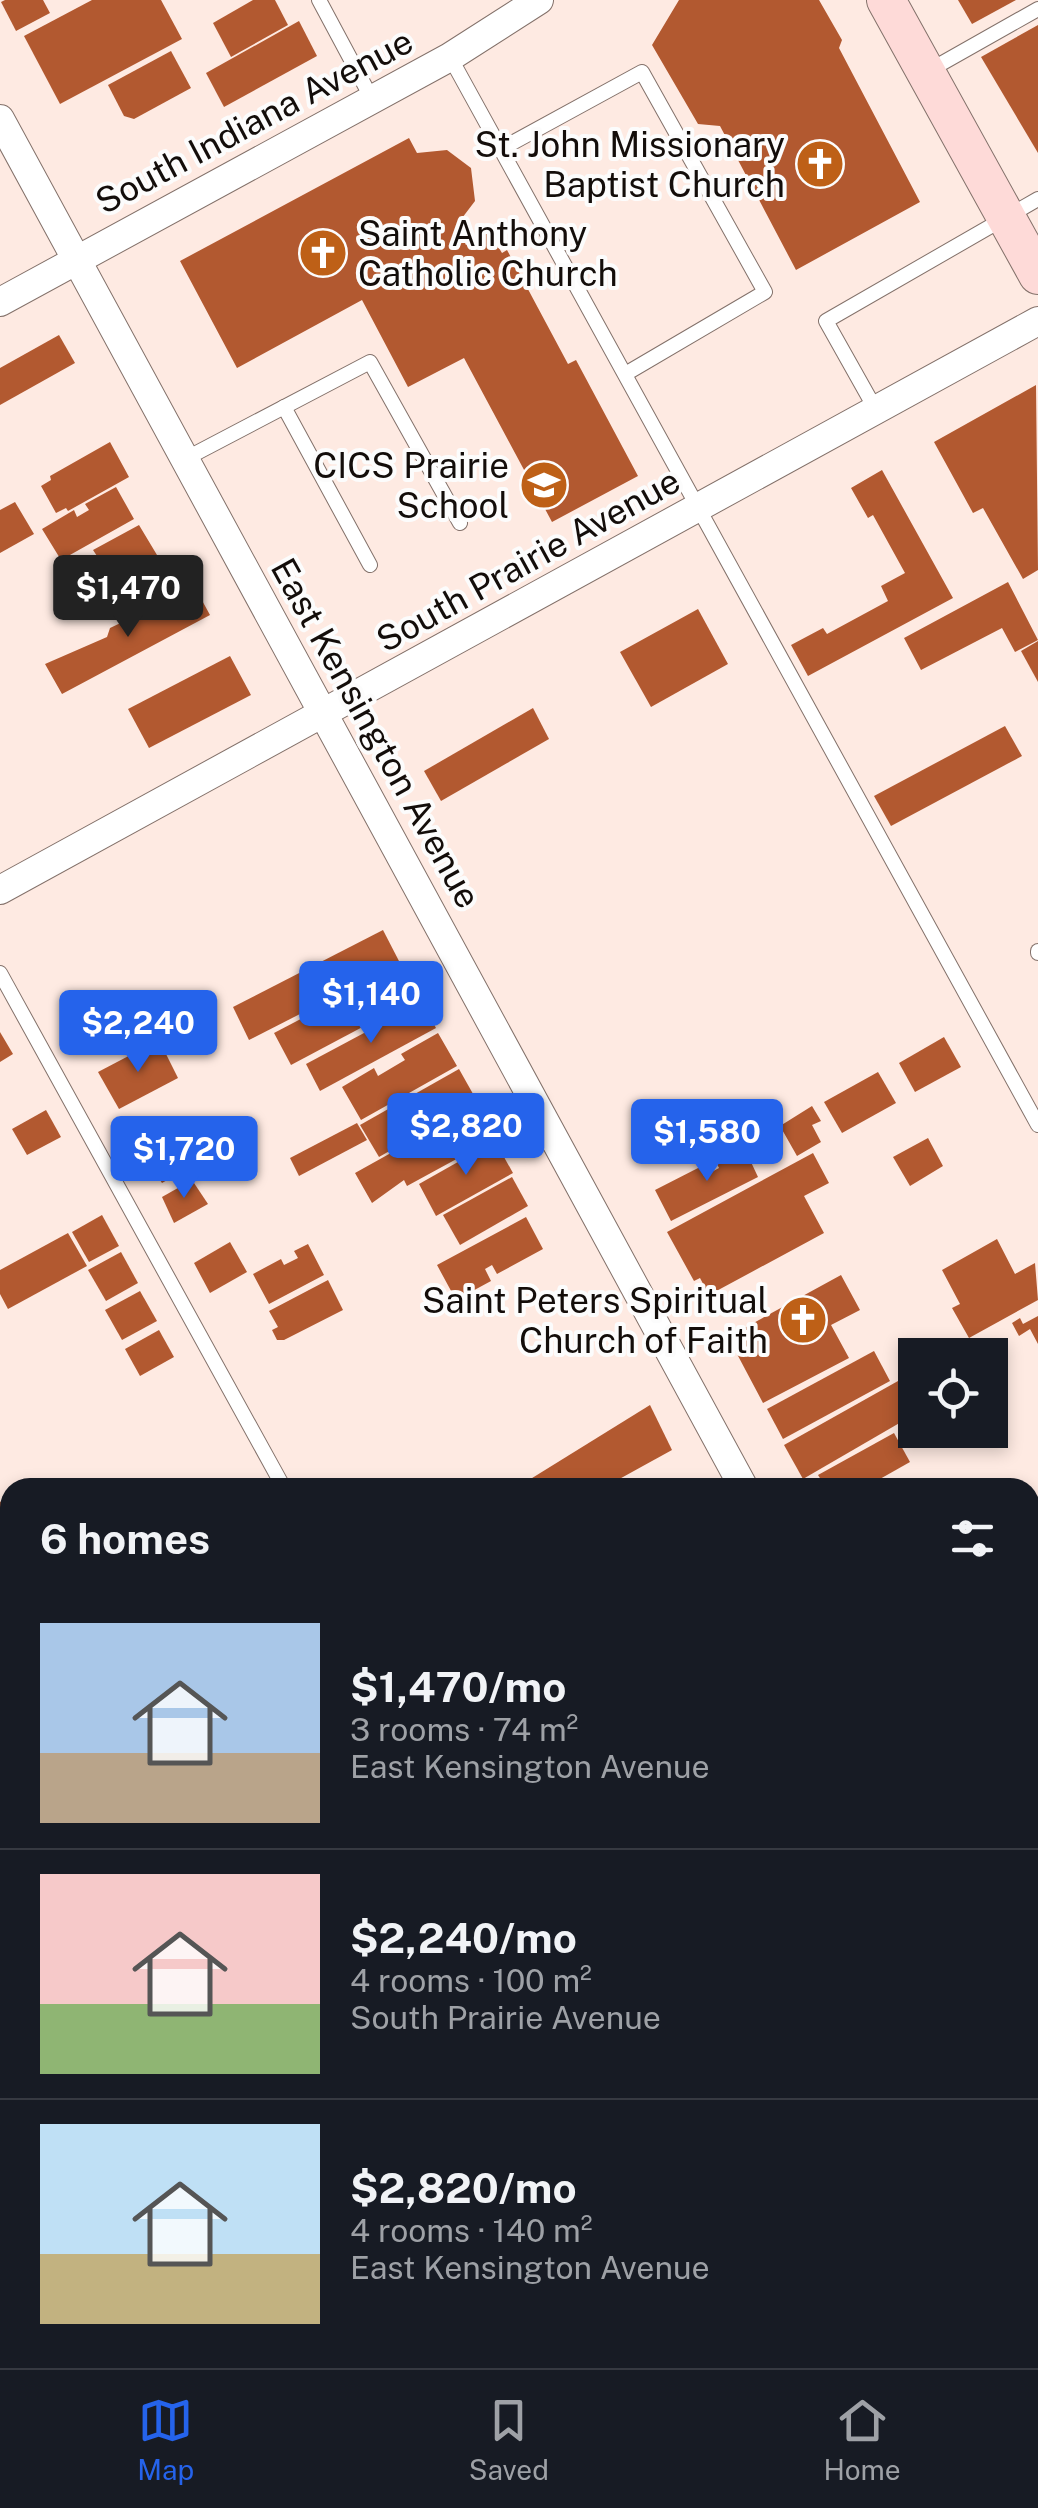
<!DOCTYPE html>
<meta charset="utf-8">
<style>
:root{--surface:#171b24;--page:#20242c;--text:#f1f3f6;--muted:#9ea1a6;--line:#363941;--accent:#2563eb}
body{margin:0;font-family:"Public Sans",sans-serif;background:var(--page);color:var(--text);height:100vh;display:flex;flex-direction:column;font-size:38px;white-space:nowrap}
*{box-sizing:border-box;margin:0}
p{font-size:32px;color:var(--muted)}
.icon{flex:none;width:55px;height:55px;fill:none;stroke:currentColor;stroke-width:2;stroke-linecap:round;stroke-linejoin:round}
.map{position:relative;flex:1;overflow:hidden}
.drawer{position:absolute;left:0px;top:1478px;width:1040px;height:892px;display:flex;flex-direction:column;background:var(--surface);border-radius:30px 30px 0 0;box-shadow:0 5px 15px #0003}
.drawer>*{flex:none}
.tools{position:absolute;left:898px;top:1338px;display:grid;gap:20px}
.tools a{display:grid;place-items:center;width:110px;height:110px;border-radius:0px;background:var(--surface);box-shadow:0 5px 15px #0003;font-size:50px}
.price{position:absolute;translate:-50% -85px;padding:0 22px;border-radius:10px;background:var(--accent);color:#fff;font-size:32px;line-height:65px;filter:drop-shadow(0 2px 5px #0008)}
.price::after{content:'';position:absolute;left:50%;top:60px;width:30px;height:22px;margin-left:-15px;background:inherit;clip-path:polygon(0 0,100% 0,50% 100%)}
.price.on{background:#222;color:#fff}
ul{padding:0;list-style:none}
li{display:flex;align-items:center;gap:30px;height:250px;padding:0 40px}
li+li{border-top:2px solid var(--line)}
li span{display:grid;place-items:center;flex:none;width:280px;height:200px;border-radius:0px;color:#555}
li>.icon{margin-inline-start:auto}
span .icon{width:120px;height:120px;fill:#fffc;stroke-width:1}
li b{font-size:42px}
h2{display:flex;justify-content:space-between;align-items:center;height:120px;padding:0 40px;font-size:42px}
.tab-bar{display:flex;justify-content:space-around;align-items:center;height:140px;border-top:2px solid var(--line);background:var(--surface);font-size:28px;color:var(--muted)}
.tab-bar a{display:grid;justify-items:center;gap:5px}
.tab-bar .on{color:var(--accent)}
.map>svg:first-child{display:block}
</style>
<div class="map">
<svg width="1038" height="2368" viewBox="0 0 1038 2368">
<rect width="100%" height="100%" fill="#feeae2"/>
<g fill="#b25930">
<polygon points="5,0 43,0 50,13 16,31 1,2"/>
<polygon points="92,0 161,0 182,39 60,104 24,36"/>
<polygon points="253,0 275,0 288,25 231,57 213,23"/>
<polygon points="679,0 819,0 842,40 839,48 920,202 796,270 720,126 698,124 652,45"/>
<polygon points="958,0 1016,0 972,24"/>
<polygon points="299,21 317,56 224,107 206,73"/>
<polygon points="1038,25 1038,153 981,57"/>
<polygon points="171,51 191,88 134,119 124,116 108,85"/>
<polygon points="409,138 417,153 447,150 471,168 475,201 456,226 466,245 489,232 502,253 507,250 568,364 576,360 638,476 552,522 464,358 408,387 362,300 237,368 180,261"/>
<polygon points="59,335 75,363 0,405 0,368"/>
<polygon points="1036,385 1038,570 1023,579 983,508 973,513 934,442"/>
<polygon points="110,442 129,477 68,511 66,508 56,513 41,486 51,480 50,476"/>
<polygon points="882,470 953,598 808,676 791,645 823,628 827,634 888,601 881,586 905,573 873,515 868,518 851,488"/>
<polygon points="116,487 134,519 61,560 42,529 74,510 77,517 89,510 85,504"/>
<polygon points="15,502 34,534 0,553 0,510"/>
<polygon points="139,525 160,560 112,587 106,576 91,585 82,569 99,559 93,550"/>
<polygon points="1008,582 1038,640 1015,652 1002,628 921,670 904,638"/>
<polygon points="193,584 210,615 62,694 45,664 107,637 110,628 131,618 139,619"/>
<polygon points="698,609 728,664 651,707 620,652"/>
<polygon points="1038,641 1038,682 1021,651"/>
<polygon points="230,656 251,695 149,748 128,709"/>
<polygon points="533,708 549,739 441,801 424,771"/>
<polygon points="1005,726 1022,756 891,826 874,796"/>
<polygon points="383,930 400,963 249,1040 233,1007"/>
<polygon points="400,967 417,998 291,1065 274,1033"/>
<polygon points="422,1002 436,1028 320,1091 306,1064"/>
<polygon points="0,1032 13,1054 0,1062"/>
<polygon points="438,1033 457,1066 361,1120 342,1087 374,1068 378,1076 405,1060 401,1054"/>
<polygon points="944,1037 961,1067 915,1092 899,1063"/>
<polygon points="159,1040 178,1078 119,1109 98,1072"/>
<polygon points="459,1069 477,1101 379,1157 360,1125"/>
<polygon points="878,1072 896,1103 842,1133 824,1102"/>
<polygon points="477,1105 495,1138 407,1186 404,1180 372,1203 355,1173"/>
<polygon points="812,1106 821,1121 812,1125 821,1142 797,1156 780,1126"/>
<polygon points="46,1110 61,1137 27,1155 12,1129"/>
<polygon points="357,1123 367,1140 299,1176 290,1158"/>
<polygon points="176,1131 195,1164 162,1183 142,1151"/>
<polygon points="928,1138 943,1166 910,1186 893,1157"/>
<polygon points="495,1141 513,1173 436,1216 419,1184"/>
<polygon points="743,1145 758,1177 671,1221 655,1190 700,1167 704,1176 719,1168 715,1160"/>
<polygon points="813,1153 829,1183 804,1196 824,1233 709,1295 700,1278 694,1281 667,1232"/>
<polygon points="512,1177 528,1206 460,1245 443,1215"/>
<polygon points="192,1180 208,1204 174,1223 162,1197"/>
<polygon points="102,1215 119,1246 89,1262 72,1232"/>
<polygon points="526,1217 543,1249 497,1274 492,1265 485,1269 491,1281 456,1300 437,1265"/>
<polygon points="68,1233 87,1266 8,1309 0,1294 0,1270"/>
<polygon points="997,1239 1015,1274 1035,1263 1038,1300 969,1338 952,1308 960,1304 942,1270"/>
<polygon points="230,1242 247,1272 210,1293 194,1263"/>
<polygon points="308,1244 324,1275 269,1304 253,1274 281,1259 284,1265 298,1258 294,1251"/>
<polygon points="121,1252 138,1283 106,1301 88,1270"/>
<polygon points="841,1275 860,1310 831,1325 849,1358 763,1403 728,1337"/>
<polygon points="328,1280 343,1310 284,1340 277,1340 272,1330 278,1327 269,1311"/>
<polygon points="140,1291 157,1321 122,1340 105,1310"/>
<polygon points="1038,1316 1038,1344 1030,1329 1019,1336 1012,1323 1020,1318 1023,1324"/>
<polygon points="159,1330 174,1357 140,1376 125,1349"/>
<polygon points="874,1351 890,1381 783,1439 767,1409"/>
<polygon points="898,1381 915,1414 803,1479 784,1445"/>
<polygon points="650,1405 672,1450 603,1488 516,1488"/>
<polygon points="894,1433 910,1462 864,1488 826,1488 818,1475"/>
<polygon points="10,1497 10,1536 0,1541 0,1502"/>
<polygon points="10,1546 10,1585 0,1590 0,1551"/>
<polygon points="1030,1563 1038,1578 1030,1587"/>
<polygon points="10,1590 10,1629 0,1635 0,1595"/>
<polygon points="10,1683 10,1706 0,1689"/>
<polygon points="1038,1818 1038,1896 1030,1881 1030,1822"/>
<polygon points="0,1963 10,1980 10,1988 0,1994"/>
<polygon points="10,2122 10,2177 4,2180 0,2172 0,2128"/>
<polygon points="1038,2157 1038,2263 1030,2268 1030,2161"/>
<polygon points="358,2360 405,2360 410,2366 362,2368"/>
<polygon points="464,2360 503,2360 506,2368 467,2368"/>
<polygon points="660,2360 678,2360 680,2368 663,2368"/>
</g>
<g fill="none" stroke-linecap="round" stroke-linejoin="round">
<g stroke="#83716a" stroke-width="16">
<g id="lane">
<polyline points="319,0 372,99"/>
<polyline points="450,57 1038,1125"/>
<polyline points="930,70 1038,9"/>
<polyline points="501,149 642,72 765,292 627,373"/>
<polyline points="284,407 370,565"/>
<polyline points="876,410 826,321 1038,199"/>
<polyline points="185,459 370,362 460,523"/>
<polyline points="1038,951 1038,953"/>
<polyline points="0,973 284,1488"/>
<polyline points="0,2251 10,2246"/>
</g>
</g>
<g stroke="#83716a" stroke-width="30">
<g id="street">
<polyline points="0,119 744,1488"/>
<polyline points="0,302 450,57 539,0"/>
<polyline points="0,890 1038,321"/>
<polyline points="0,1817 10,1835"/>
<polyline points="1030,2013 1038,2028"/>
<polyline points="1030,2306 1038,2303"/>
<polyline points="297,2360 302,2368"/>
<polyline points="841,2368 865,2360"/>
</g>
</g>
<g stroke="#83716a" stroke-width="40">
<polyline id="secondary" points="886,0 1038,275"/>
</g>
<use href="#lane" stroke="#fff" stroke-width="14"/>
<use href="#street" stroke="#fff" stroke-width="28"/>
<use href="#secondary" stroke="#fedad8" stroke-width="38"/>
</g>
<defs>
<g id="church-disc" transform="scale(2.5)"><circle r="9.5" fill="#be6017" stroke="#fcfcfc"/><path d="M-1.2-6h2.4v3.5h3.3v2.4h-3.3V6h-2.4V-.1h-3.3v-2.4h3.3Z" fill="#fff"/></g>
<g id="school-disc" transform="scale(2.5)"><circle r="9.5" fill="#be6017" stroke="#fcfcfc"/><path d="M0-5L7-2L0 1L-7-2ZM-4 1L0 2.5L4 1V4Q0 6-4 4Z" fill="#fff"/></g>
</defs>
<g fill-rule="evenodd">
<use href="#church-disc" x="820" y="164"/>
<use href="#church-disc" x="323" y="253"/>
<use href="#school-disc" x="544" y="485"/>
<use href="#church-disc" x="803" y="1320"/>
</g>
<g text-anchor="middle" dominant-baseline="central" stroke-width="8" stroke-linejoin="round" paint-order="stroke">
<g font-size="35" fill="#130d0a" stroke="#fcfcfc">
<text transform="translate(254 121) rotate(-28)">South Indiana Avenue</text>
<text transform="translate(528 560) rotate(-29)">South Prairie Avenue</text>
<text transform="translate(376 733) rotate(61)">East Kensington Avenue</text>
</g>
<g font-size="35" fill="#130d0a" stroke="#fcfcfc" text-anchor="end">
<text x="785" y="144">St. John Missionary<tspan x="785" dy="40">Baptist Church</tspan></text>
<text x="358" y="233" text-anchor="start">Saint Anthony<tspan x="358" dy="40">Catholic Church</tspan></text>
<text x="509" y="465">CICS Prairie<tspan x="509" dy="40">School</tspan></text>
<text x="768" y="1300">Saint Peters Spiritual<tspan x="768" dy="40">Church of Faith</tspan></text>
</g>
</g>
</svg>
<div class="tools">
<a><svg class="icon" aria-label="locate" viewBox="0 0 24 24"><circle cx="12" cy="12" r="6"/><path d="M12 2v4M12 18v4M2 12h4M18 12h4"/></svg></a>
</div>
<b class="price on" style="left:128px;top:640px">$1,470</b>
<b class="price" style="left:371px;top:1046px">$1,140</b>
<b class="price" style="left:138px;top:1075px">$2,240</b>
<b class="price" style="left:466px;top:1178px">$2,820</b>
<b class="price" style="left:707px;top:1184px">$1,580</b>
<b class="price" style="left:184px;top:1201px">$1,720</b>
<section class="drawer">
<h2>6 homes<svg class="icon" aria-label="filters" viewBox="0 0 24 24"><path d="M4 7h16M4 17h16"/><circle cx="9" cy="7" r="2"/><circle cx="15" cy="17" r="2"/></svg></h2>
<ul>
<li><span style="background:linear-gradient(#a9c7e8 65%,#b9a48a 0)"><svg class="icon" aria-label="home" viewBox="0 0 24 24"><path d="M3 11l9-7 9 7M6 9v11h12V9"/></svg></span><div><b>$1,470/mo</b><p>3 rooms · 74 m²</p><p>East Kensington Avenue</p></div></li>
<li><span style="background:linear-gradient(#f6c9c9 65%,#8fb573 0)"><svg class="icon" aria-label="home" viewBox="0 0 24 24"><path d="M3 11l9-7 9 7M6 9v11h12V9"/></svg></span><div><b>$2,240/mo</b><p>4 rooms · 100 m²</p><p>South Prairie Avenue</p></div></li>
<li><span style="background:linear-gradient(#bfe0f5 65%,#c2b280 0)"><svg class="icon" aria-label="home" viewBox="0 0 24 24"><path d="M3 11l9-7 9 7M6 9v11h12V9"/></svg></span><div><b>$2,820/mo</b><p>4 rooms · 140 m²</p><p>East Kensington Avenue</p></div></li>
</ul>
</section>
</div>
<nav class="tab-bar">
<a class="on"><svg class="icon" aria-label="map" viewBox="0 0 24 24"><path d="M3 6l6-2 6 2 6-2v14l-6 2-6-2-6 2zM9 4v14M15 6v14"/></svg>Map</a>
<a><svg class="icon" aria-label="saved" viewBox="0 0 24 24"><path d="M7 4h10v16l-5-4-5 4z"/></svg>Saved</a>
<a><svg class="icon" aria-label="home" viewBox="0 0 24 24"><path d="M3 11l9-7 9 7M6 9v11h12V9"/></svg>Home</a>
</nav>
